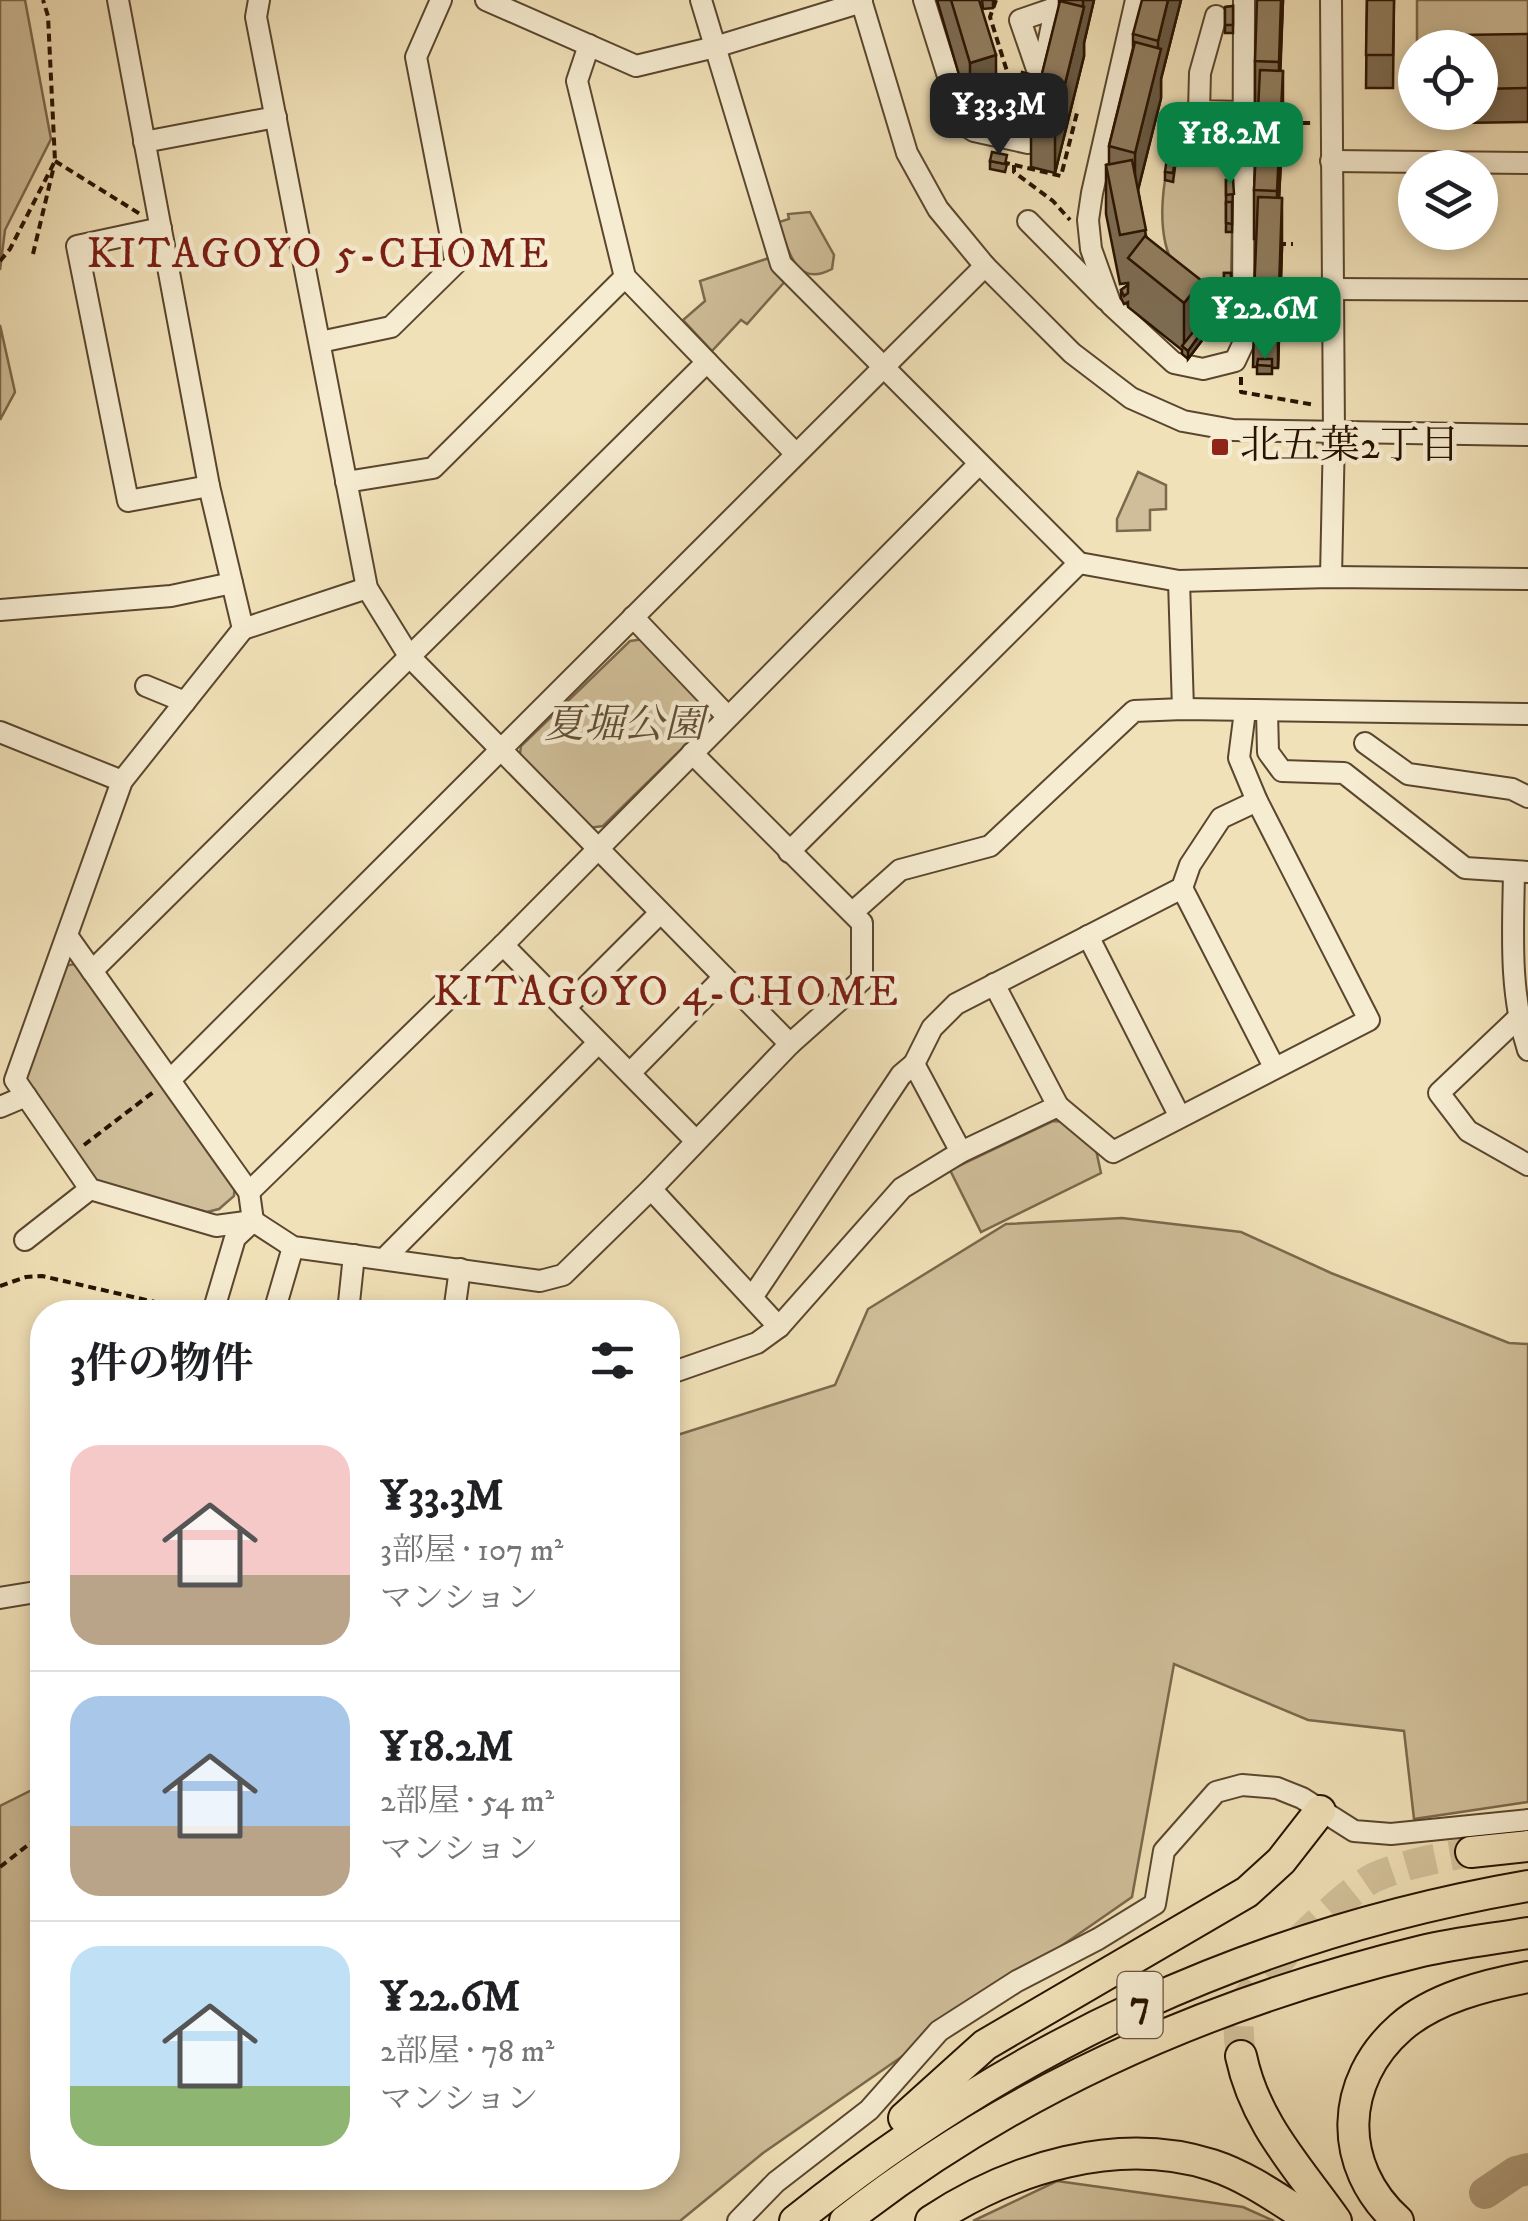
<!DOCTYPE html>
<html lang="ja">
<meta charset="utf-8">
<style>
:root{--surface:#fff;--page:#f6f6f6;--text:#202124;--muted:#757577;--line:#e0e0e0;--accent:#0b8043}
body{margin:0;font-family:"IM FELL DW Pica","Noto Serif JP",serif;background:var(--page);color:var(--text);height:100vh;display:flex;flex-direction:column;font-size:38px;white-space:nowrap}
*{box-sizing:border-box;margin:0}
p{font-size:32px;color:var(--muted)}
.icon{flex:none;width:55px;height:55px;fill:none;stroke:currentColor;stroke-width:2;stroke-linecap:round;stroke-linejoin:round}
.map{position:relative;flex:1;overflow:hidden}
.drawer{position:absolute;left:30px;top:1300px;width:650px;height:890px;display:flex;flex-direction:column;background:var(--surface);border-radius:40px;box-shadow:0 5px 15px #0003}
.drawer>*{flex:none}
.buttons{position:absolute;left:1398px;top:30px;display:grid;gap:20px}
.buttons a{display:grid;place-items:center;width:100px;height:100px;border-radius:50%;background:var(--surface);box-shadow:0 5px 15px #0003;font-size:50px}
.price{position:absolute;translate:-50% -85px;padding:0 22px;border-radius:20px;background:var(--accent);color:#fff;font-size:32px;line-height:65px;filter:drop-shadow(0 2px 5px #0008)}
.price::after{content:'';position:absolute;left:50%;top:60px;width:30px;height:22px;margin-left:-15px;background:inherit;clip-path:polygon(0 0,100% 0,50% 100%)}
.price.on{background:#222;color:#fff}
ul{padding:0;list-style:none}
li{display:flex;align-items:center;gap:30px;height:250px;padding:0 40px}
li+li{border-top:2px solid var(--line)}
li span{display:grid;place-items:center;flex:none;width:280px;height:200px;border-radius:30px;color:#555}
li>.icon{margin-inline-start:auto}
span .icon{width:120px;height:120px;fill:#fffc;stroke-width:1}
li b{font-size:42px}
h2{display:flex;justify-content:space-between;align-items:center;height:120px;padding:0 40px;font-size:42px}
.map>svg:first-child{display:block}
</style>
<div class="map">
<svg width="1528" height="2221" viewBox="0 0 1528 2221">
<rect width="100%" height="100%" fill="#f1e1b8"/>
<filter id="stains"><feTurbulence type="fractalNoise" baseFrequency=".002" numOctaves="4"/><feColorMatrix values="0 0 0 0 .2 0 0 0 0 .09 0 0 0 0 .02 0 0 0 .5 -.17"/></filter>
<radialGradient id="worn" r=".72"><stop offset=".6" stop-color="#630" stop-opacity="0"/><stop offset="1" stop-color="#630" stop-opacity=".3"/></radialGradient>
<g fill="#cfbe99" stroke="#7c684c" stroke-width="2.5">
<polygon points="0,0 25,0 51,139 5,230 0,270"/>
<polygon points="1417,0 1528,0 1528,50 1417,47"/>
<path d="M1225 131V140H1233V189L1226 203H1234L1232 210H1227L1226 231 1232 232 1231 282H1224V301L1190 302C1166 256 1157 233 1165 180L1173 181 1168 159 1170 146 1178 147 1180 133Z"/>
<path d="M810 212 834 255 832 269C795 289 788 249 779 222L789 219 788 214Z"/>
<polygon points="772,257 788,278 747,324 741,320 712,351 683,320 705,301 700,281"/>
<polygon points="0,325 15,392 0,420"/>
<polygon points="1138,472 1166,485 1166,509 1150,510 1150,530 1117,531 1117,519"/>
<polygon points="644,639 709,706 713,718 603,826 589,828 519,761 521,746 630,641"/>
<polygon points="81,963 235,1179 234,1196 219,1209 207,1212 97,1183 21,1075 63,966"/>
<polygon points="1053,1121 1067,1122 1096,1150 1101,1173 981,1232 950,1170"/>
<polygon points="1122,1218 1241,1232 1331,1273 1509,1343 1528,1344 1528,1802 1414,1819 1404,1731 1308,1720 1174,1664 1132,1897 763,2153 680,2221 0,2221 0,1806 42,1785 42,2178 668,2178 668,1438 835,1385 868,1309 1006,1224"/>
<polygon points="1057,2181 1243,2207 1274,2221 973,2221"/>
</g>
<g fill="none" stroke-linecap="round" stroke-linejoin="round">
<polyline stroke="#ad9b79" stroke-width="32" points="1485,2193 1516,2172 1528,2169"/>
<path stroke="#d3c29c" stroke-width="30" stroke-dasharray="30 15" stroke-linecap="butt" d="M1241 2056C1239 2041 1237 2024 1241 2009 1250 1983 1348 1890 1373 1878 1404 1864 1438 1858 1471 1852"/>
<g stroke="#5a462e" stroke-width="24">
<g id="minor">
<polyline points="118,0 209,486 243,629 122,781 15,1080 90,1189 216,1226 253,1221 293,1247 540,1281 563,1275 651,1189 790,1044 862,980 862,923 692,753"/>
<polyline points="259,0 256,17 367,588 409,656 790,1044"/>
<polyline points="486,0 636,66 715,47 862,2"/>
<polyline points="701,0 781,264 1079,563 1179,581 1331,577 1528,579"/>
<polyline points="861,0 907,153 938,209 985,266 1072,353 1131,398 1183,421 1233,430 1528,435"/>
<polyline points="924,0 963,124 974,131 1028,143 1057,0"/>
<polyline points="1136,0 1092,193 1088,220 1091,249 1111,305 1174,363 1203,369 1235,361 1243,344 1244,0"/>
<polyline points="1331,0 1334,434 1331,577"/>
<polyline points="1216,16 1200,73 1199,111 1244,112"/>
<polyline points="589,45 577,81 625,277 796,454"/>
<polyline points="1040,78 1020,20 1055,8"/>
<polyline points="144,142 276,117"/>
<polyline points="1331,161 1528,163"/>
<polyline points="1028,221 1106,300"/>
<polyline points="161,228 77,246 128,501 209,486"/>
<polyline points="1332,289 1528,290"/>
<polyline points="320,342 391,327 456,263 416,57 441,0"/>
<polyline points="346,482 433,468 625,277"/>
<polyline points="1179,581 1183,709"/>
<polyline points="0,610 171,596 232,583"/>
<polyline points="633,617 727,716"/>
<polyline points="243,629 367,588"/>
<polyline points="146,686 185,702"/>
<polyline points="1267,711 1268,752 1282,771 1344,773 1465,868 1528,872"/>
<polyline points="0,732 122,781"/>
<polyline points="1365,743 1408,774 1512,789 1528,797"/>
<polyline points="789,852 1079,563"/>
<path d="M1514 872C1513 933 1509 992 1528 1050"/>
<polyline points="1182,888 1274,1067"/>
<polyline points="853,912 900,870 990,846 1134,711 1183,709 1528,714"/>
<polyline points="1088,936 1180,1117"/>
<polyline points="68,937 249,1192 253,1221 235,1238 213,1312"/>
<polyline points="503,945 695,1140"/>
<polyline points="92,971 707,362"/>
<polyline points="994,984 1058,1106"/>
<polyline points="565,1008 660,913"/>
<polyline points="1518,1018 1439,1093 1468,1131 1528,1165"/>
<polyline points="630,1073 724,977"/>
<polyline points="171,1079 985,266"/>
<polyline points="0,1107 26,1096"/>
<polyline points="961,1152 914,1064 932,1028 956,1004 1182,888 1190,865 1221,818 1257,801"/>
<polyline points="651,1189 779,1327"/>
<polyline points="249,1192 503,945 979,464"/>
<polyline points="25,1240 90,1189"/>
<polyline points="385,1258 597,1044"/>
<polyline points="753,1296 901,1075 914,1064"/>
<polyline points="274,1312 293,1247"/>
<polyline points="348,1312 354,1255"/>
<polyline points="454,1312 460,1269"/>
<polyline points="668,1374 757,1343 779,1327 902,1188 961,1152 1058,1106 1113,1152 1369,1020 1257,801 1239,758 1245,711"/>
<polyline points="0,1598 42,1591"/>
<polyline points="738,2221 776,2182 869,2110 939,2031 1017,1981 1098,1939 1155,1904 1164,1851 1216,1792 1242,1785 1277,1788 1302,1798 1354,1831 1391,1834 1528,1820"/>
</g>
</g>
<g stroke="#281200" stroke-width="34">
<g id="highway">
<polyline points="1471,1852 1528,1846"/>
<path d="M1241 2056C1255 2123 1298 2167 1336 2221"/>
<polyline points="904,2118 985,2045 1247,1892 1281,1861 1320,1811"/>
<path d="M795 2221C1014 2045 1251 1934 1528 1886"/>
<path d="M845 2221C1016 2087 1211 2002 1422 1951 1457 1943 1493 1939 1528 1933"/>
<path d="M931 2221C1011 2168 1118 2135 1212 2165 1249 2177 1281 2201 1313 2221"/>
<path d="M1398 2221C1337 2166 1339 2081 1401 2027 1434 1998 1486 1985 1528 1977"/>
</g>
</g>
<g stroke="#281200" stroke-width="4" stroke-dasharray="8 5" stroke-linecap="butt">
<polyline points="996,0 990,17 1016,100"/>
<polyline points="1278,116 1290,123 1311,123"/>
<polyline points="55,161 140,214"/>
<polyline points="1002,162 1061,176 1078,109"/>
<polyline points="1014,165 1014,172 1053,201 1070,220"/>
<polyline points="1278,244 1293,244"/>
<polyline points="33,254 53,170"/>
<polyline points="0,261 10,249 55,161 48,16 43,0"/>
<polyline points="1241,377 1241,392 1315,405"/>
<polyline points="84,1145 156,1090"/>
<polyline points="0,1286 26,1277 42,1276 194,1311"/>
<polyline points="0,1867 42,1834"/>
</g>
<use href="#minor" stroke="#f6ecd1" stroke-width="20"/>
<use href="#highway" stroke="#f1e1b8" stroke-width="30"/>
</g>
<g fill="#7d6c53" stroke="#281200" stroke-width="2.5">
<polygon points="937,0 979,0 996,104 992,105 1002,116 1000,124 977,119 977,110 970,112"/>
<polygon points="982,0 993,0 993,8 983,9"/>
<polygon points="1059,0 1094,0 1084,43 1084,56 1055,173 1031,167 1031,118 1059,7"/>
<polygon points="1181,0 1161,79 1161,98 1138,190 1146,236 1202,322 1206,335 1188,359 1182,354 1182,350 1128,307 1128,302 1124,304 1121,298 1121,290 1128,285 1128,283 1120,284 1106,214 1106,165 1109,164 1109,146 1133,48 1133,34"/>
<polygon points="1283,0 1280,71 1283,120 1279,198 1282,247 1278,368 1272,368 1272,374 1257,374 1257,367 1253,367 1256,239 1254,239 1254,190 1258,110 1255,110 1255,61"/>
<polygon points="1367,0 1394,0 1393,88 1366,88"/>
<polygon points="1233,6 1233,33 1225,33 1225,7"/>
<polygon points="1528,34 1528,122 1459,123 1459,112 1480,112 1480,48"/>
<polygon points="1029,82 1025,100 1018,98 1018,90"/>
<polygon points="1003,89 1013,103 1013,112 1004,113"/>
<polygon points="1232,113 1233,140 1225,140 1225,114"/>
<polygon points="1180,132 1178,148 1170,146 1170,138"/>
<polygon points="1176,160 1173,182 1165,180 1165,172"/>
<polygon points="990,161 1007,164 1005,172 990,169"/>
<polygon points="1226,180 1233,180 1232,232 1226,232"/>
<polygon points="1224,273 1231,273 1231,302 1224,301"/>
</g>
<g fill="#665843" stroke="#281200" stroke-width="2.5">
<polygon points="1083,0 1094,0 1084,43 1084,56 1055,173 1055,124 1083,11"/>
<polygon points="1168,0 1181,0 1161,79 1161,98 1135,202 1135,153 1158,59 1158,41"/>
<polygon points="1281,0 1283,0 1279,110 1279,62"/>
<polygon points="996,55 996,104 970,112 970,63"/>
<polygon points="1283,71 1283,120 1277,240 1277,191"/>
<polygon points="1282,198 1282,247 1278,368 1278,319"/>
<polygon points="1202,281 1202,330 1184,347 1184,303"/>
<polygon points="1206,326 1206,335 1188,359 1188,351"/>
</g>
<g fill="#917e60" stroke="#281200" stroke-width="2.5">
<polygon points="951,0 979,0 996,55 970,63"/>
<polygon points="1142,0 1168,0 1158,41 1133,34"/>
<polygon points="1257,0 1281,0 1279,62 1255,61"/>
<polygon points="1367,0 1394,0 1393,55 1366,55"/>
<polygon points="1060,1 1084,7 1055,124 1031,118"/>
<polygon points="1233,6 1233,25 1225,25 1225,7"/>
<polygon points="1528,34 1528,88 1480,89 1480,48 1458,48 1458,35"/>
<polygon points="1135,42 1161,49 1135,153 1109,146"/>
<polygon points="1260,70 1283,71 1277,191 1254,190"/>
<polygon points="1022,72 1029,74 1025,92 1018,90"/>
<polygon points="1010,87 1013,103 1004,105 1003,89"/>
<polygon points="979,103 1002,108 1000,116 977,110"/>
<polygon points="1232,113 1233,132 1225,132 1225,114"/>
<polygon points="1172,123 1180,124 1178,139 1170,138"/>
<polygon points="1168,150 1176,152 1173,173 1165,172"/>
<polygon points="992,152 1007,155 1005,164 990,161"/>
<polygon points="1132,160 1146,230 1120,235 1106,165"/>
<polygon points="1226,180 1233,180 1234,194 1226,195"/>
<polygon points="1258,197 1282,198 1278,319 1253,318"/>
<polygon points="1226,202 1232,202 1232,224 1226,223"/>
<polygon points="1145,236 1202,281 1184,303 1128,258"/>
<rect x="1224" y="273" width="7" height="20"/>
<polygon points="1128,285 1128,293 1124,296 1121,290"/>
<polygon points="1201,322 1206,326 1188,351 1182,346"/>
<polygon points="1258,359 1272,359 1272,366 1257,365"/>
</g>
<rect fill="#8f2418" stroke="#f6ecd1" stroke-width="4" x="1210" y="437" width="20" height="20" rx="5"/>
<g text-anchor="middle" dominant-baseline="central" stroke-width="9" stroke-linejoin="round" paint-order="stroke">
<rect fill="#f6ecd1" stroke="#66533f" stroke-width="2.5" x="1117.5" y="1972" width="45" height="66" rx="8"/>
<g font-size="38" font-weight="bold" fill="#281200">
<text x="1140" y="2005">7</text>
</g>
<g font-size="40" fill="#281200" stroke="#f6ecd1" text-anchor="start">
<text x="1240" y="447">北五葉2丁目</text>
</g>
<g font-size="40" font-style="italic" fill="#624e36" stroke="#f6ecd1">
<text x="624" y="726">夏堀公園</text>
</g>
<g font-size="42" letter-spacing="2.5" fill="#7a1f14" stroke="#f6ecd1">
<text x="319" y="255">KITAGOYO 5-CHOME</text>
<text x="667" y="993">KITAGOYO 4-CHOME</text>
</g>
</g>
<rect width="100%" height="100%" filter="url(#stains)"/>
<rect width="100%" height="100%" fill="url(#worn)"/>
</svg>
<div class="buttons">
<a><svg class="icon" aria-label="locate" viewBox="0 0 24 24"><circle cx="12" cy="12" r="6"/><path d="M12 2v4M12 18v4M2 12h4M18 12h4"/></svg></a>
<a><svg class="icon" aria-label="layers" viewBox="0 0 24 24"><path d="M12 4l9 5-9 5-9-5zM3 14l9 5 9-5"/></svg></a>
</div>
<b class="price on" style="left:999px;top:158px">¥33.3M</b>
<b class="price" style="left:1230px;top:187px">¥18.2M</b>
<b class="price" style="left:1265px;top:362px">¥22.6M</b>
<section class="drawer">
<h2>3件の物件<svg class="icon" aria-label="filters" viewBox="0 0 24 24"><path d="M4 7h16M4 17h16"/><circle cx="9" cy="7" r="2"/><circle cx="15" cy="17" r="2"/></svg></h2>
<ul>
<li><span style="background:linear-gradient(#f6c9c9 65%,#b9a48a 0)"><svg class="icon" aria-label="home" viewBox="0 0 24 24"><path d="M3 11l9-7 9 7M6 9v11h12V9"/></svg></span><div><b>¥33.3M</b><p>3部屋 · 107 m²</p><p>マンション</p></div></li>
<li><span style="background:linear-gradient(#a9c7e8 65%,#b9a48a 0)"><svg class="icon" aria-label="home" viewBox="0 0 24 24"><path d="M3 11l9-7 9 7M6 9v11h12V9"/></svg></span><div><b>¥18.2M</b><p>2部屋 · 54 m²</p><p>マンション</p></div></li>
<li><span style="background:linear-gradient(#bfe0f5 70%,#8fb573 0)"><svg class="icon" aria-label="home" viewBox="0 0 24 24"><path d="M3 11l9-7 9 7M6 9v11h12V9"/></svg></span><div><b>¥22.6M</b><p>2部屋 · 78 m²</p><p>マンション</p></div></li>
</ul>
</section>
</div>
